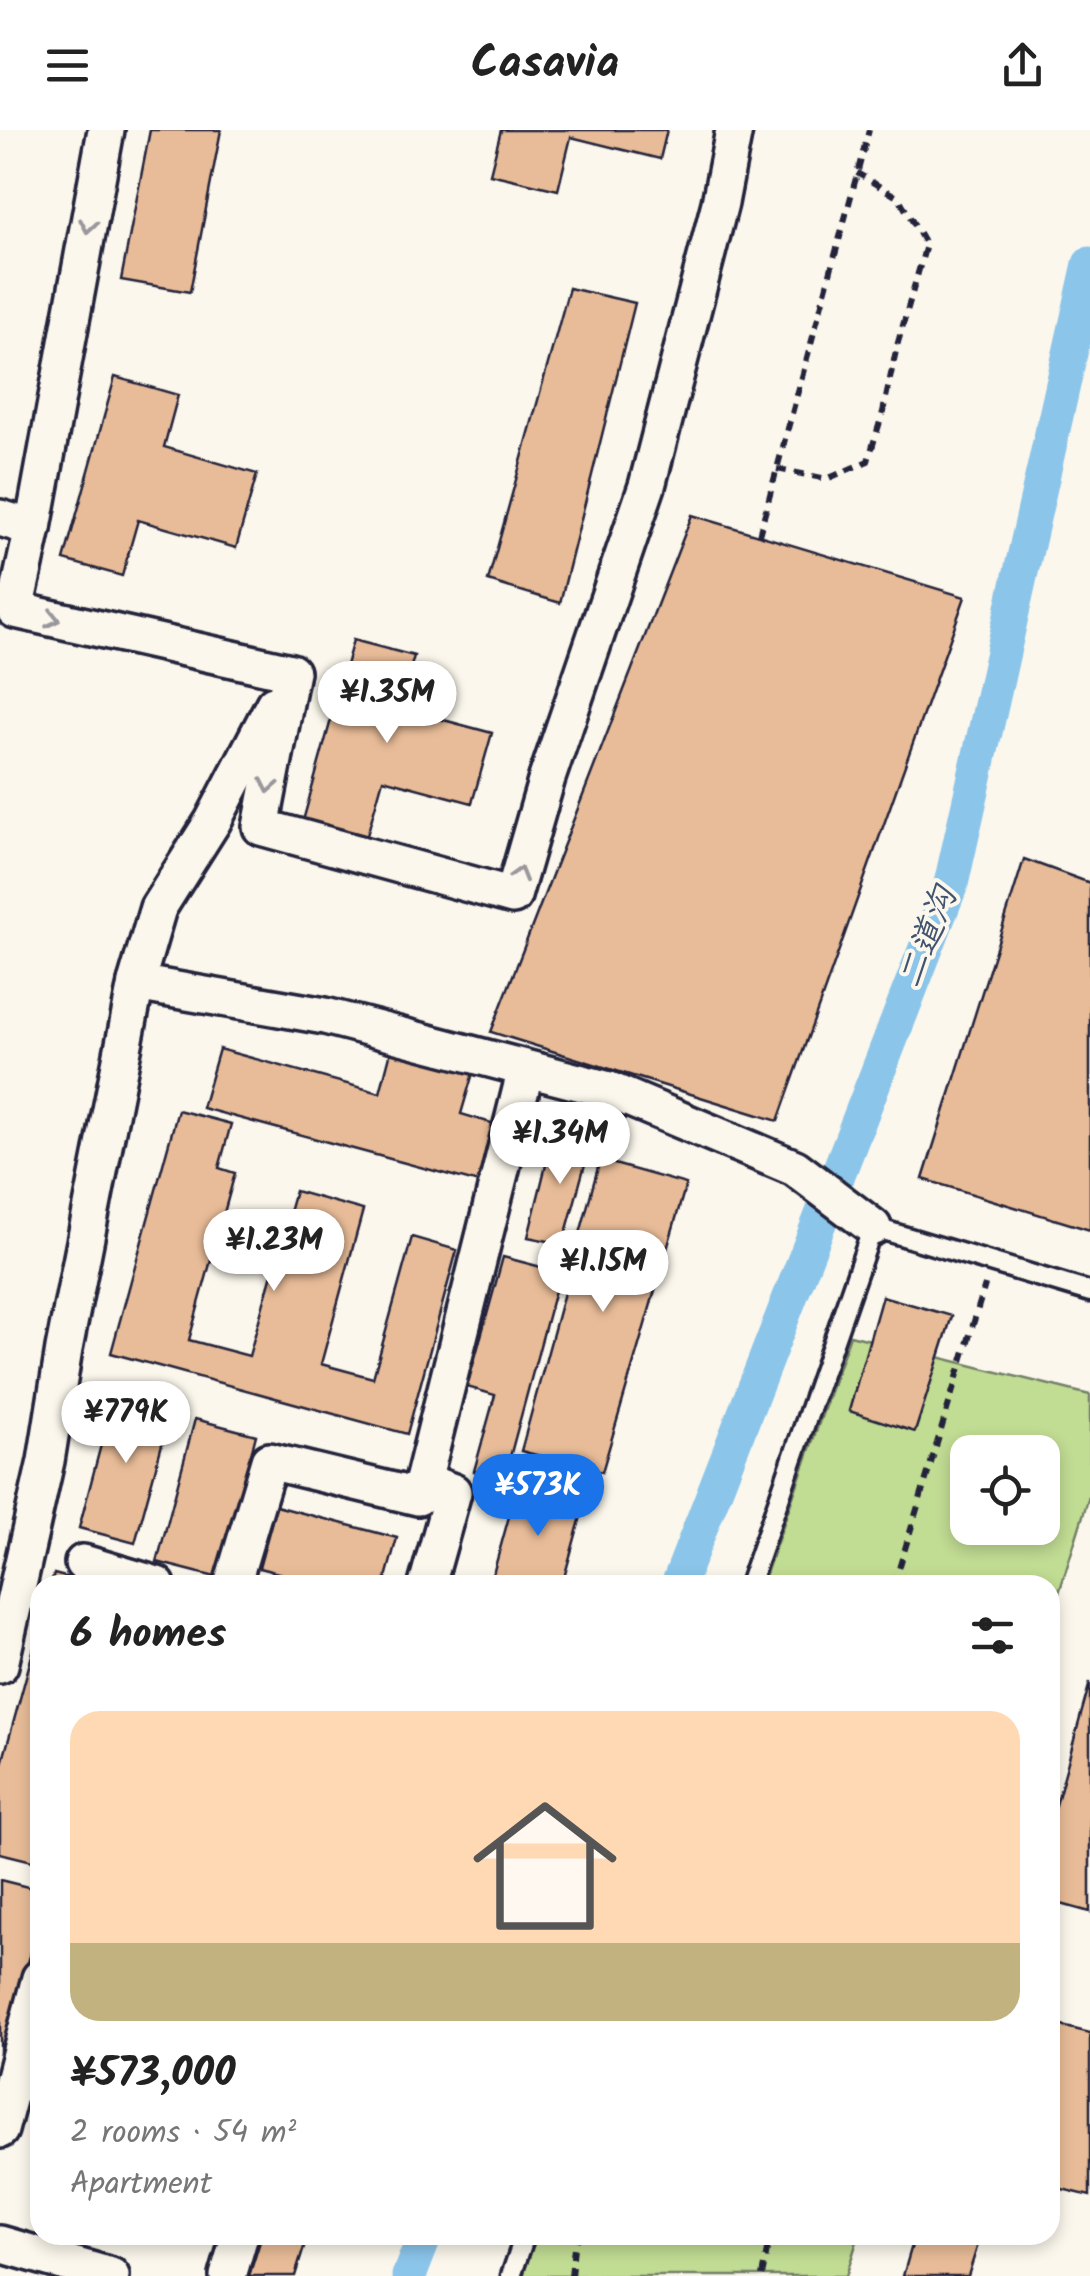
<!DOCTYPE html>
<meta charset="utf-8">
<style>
:root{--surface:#fff;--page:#f6f6f6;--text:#222;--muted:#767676;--line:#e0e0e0;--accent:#1a73e8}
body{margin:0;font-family:Kalam,"LXGW WenKai TC",sans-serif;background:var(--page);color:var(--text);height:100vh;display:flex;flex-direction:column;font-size:38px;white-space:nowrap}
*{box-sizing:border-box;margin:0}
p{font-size:32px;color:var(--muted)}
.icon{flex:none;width:55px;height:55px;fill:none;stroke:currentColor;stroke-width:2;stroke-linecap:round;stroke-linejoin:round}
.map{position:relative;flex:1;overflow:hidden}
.details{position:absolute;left:30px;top:1445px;width:1030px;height:670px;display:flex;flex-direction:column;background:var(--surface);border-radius:30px;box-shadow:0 5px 15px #0003}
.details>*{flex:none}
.controls{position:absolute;left:950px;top:1305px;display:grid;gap:20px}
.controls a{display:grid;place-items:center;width:110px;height:110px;border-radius:20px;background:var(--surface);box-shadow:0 5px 15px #0003;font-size:50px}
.price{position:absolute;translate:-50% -85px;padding:0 22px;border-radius:35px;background:#fff;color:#222;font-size:32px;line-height:65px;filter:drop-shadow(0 2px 5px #0008)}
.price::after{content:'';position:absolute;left:50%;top:60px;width:30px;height:22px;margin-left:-15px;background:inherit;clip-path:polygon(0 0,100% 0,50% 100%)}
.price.selected{background:var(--accent);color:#fff}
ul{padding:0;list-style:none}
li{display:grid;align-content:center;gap:20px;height:530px;padding:0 40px}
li+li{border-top:2px solid var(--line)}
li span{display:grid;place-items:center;height:310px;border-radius:30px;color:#555}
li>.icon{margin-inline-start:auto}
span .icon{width:180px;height:180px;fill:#fffc;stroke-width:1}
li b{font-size:42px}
h2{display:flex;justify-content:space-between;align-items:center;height:120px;padding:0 40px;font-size:42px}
header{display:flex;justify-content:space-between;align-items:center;height:130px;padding:0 40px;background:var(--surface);font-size:45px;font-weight:600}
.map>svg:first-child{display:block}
</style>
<header><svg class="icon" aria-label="menu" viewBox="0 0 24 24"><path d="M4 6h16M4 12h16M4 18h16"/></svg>Casavia<svg class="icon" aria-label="share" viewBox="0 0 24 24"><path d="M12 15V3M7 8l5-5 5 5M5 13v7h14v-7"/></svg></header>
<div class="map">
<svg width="1090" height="2146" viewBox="0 0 1090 2146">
<rect width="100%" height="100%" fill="#fbf7ec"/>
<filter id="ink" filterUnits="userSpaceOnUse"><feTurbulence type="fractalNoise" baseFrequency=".01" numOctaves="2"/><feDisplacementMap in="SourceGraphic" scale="20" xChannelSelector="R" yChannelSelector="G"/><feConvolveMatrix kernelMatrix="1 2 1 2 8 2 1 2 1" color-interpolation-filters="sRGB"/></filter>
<g filter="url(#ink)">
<g fill="#c1dc93" stroke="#727f67" stroke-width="2.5" fill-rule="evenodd">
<path d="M850 1205 1090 1265V1363L1050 1492V1455H762ZM968 1322H1042V1398H968Z"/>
<polygon points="534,2105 859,2105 846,2146 520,2146"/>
</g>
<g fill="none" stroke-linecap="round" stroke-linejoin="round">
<g stroke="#8bc5ea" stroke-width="35">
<polyline points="678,1455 951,754 1090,134"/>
<polyline points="409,2146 425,2105"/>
</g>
</g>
<g fill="#e8bc98" stroke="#22223b" stroke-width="2.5">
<polygon points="150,0 221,0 190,162 121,150"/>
<polygon points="501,0 667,0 660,29 571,7 558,60 490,44"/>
<polygon points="569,158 635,173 560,473 488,451"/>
<polygon points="115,247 178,265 164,317 257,344 236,418 138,390 122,446 64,430"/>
<polygon points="692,385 965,467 778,991 491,902"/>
<polygon points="353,510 414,526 399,578 492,603 472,673 383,649 366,709 303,691"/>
<polygon points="1024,729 1090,753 1090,1100 923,1049"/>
<polygon points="219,919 380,963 391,921 473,943 461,984 495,994 479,1053 202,978"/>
<polygon points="178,980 231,994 219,1038 235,1043 189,1210 249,1226 295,1061 363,1080 321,1234 373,1248 412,1107 457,1120 407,1304 111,1223"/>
<polygon points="555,999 592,1009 563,1114 528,1107"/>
<polygon points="600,1030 686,1054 602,1342 521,1321"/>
<polygon points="503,1127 560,1142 504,1349 474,1341 495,1265 467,1257"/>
<polygon points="882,1166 952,1186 915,1302 849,1281"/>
<polygon points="116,1258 173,1274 135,1413 79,1398"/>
<polygon points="195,1289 256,1305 219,1448 157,1432"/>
<polygon points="518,1354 585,1372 562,1455 490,1455"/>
<polygon points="276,1376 397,1408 384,1455 300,1455 298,1448 259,1438"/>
<polygon points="54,1444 95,1455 51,1455"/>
<polygon points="40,1496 40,1733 0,1723 0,1641"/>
<polygon points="1090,1552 1090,1782 1050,1771 1050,1697"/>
<polygon points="0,1750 40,1760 40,1789 0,1935"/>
<polygon points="1050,1893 1090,1903 1090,2066 1050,2056"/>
<polygon points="262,2105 308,2105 295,2146 249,2146"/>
<polygon points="915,2105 981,2105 968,2146 903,2146"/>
</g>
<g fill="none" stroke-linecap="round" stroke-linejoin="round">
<g stroke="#22223b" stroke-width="25">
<g id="lane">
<polyline points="749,1455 873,1097 1090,1162"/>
<polyline points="511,2146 525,2105"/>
</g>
</g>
<g stroke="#22223b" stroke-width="42">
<g id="street">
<polyline points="106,0 33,398 15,480 291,542 261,697 513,766 547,648 647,356 720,73 734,0"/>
<polyline points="0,388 33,398"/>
<polyline points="136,853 325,886 609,960 795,1038 873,1097"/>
<polyline points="83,1433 157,1455"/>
<polyline points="232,1455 269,1331 418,1367 423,1351"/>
<polyline points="427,1455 453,1362 423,1351 526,939"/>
<polyline points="0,1535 46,1331 64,1219 136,853 158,778 213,691 274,574"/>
<polyline points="0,2000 40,1848"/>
<polyline points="0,2114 111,2146"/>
<polyline points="228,2146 240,2105"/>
</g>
</g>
<g stroke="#22223b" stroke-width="6" stroke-dasharray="10 8" stroke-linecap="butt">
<polyline points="777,339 827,349 868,331 883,282 897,216 926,115 899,68 857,43"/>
<polyline points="759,405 869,0"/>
<polyline points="894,1455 985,1155"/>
<polyline points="571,2146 574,2117 579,2105"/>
<polyline points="762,2146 770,2105"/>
</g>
<use href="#lane" stroke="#fbf7ec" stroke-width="18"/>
<use href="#street" stroke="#fbf7ec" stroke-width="35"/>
</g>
<defs><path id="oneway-chevron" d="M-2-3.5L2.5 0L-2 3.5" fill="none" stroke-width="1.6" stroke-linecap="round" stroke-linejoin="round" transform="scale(2.5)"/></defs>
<g stroke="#99979c">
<use href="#oneway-chevron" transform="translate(88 96) rotate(100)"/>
<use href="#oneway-chevron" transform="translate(53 489) rotate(13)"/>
<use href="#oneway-chevron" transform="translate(269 656) rotate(101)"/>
<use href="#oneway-chevron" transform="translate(519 744) rotate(-74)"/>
</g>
</g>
<g text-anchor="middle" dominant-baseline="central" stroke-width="8" stroke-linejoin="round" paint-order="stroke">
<g font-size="35" font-style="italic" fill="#425370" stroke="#fbf7ec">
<text transform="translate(929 808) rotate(-69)">二道沟</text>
</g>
</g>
</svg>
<div class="controls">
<a><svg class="icon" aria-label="locate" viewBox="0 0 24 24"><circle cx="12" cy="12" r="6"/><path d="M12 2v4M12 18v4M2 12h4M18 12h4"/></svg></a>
</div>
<b class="price" style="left:387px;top:616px">¥1.35M</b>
<b class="price" style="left:560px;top:1057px">¥1.34M</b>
<b class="price" style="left:274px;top:1164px">¥1.23M</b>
<b class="price" style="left:603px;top:1185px">¥1.15M</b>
<b class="price" style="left:126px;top:1336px">¥779K</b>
<b class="price selected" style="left:538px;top:1409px">¥573K</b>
<section class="details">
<h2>6 homes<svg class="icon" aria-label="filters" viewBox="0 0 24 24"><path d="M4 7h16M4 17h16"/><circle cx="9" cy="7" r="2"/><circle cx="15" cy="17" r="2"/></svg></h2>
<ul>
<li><span style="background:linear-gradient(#ffd9b3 75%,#c2b280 0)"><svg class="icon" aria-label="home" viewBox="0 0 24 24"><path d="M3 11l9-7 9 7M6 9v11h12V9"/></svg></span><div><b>¥573,000</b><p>2 rooms · 54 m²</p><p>Apartment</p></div></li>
</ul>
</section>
</div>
